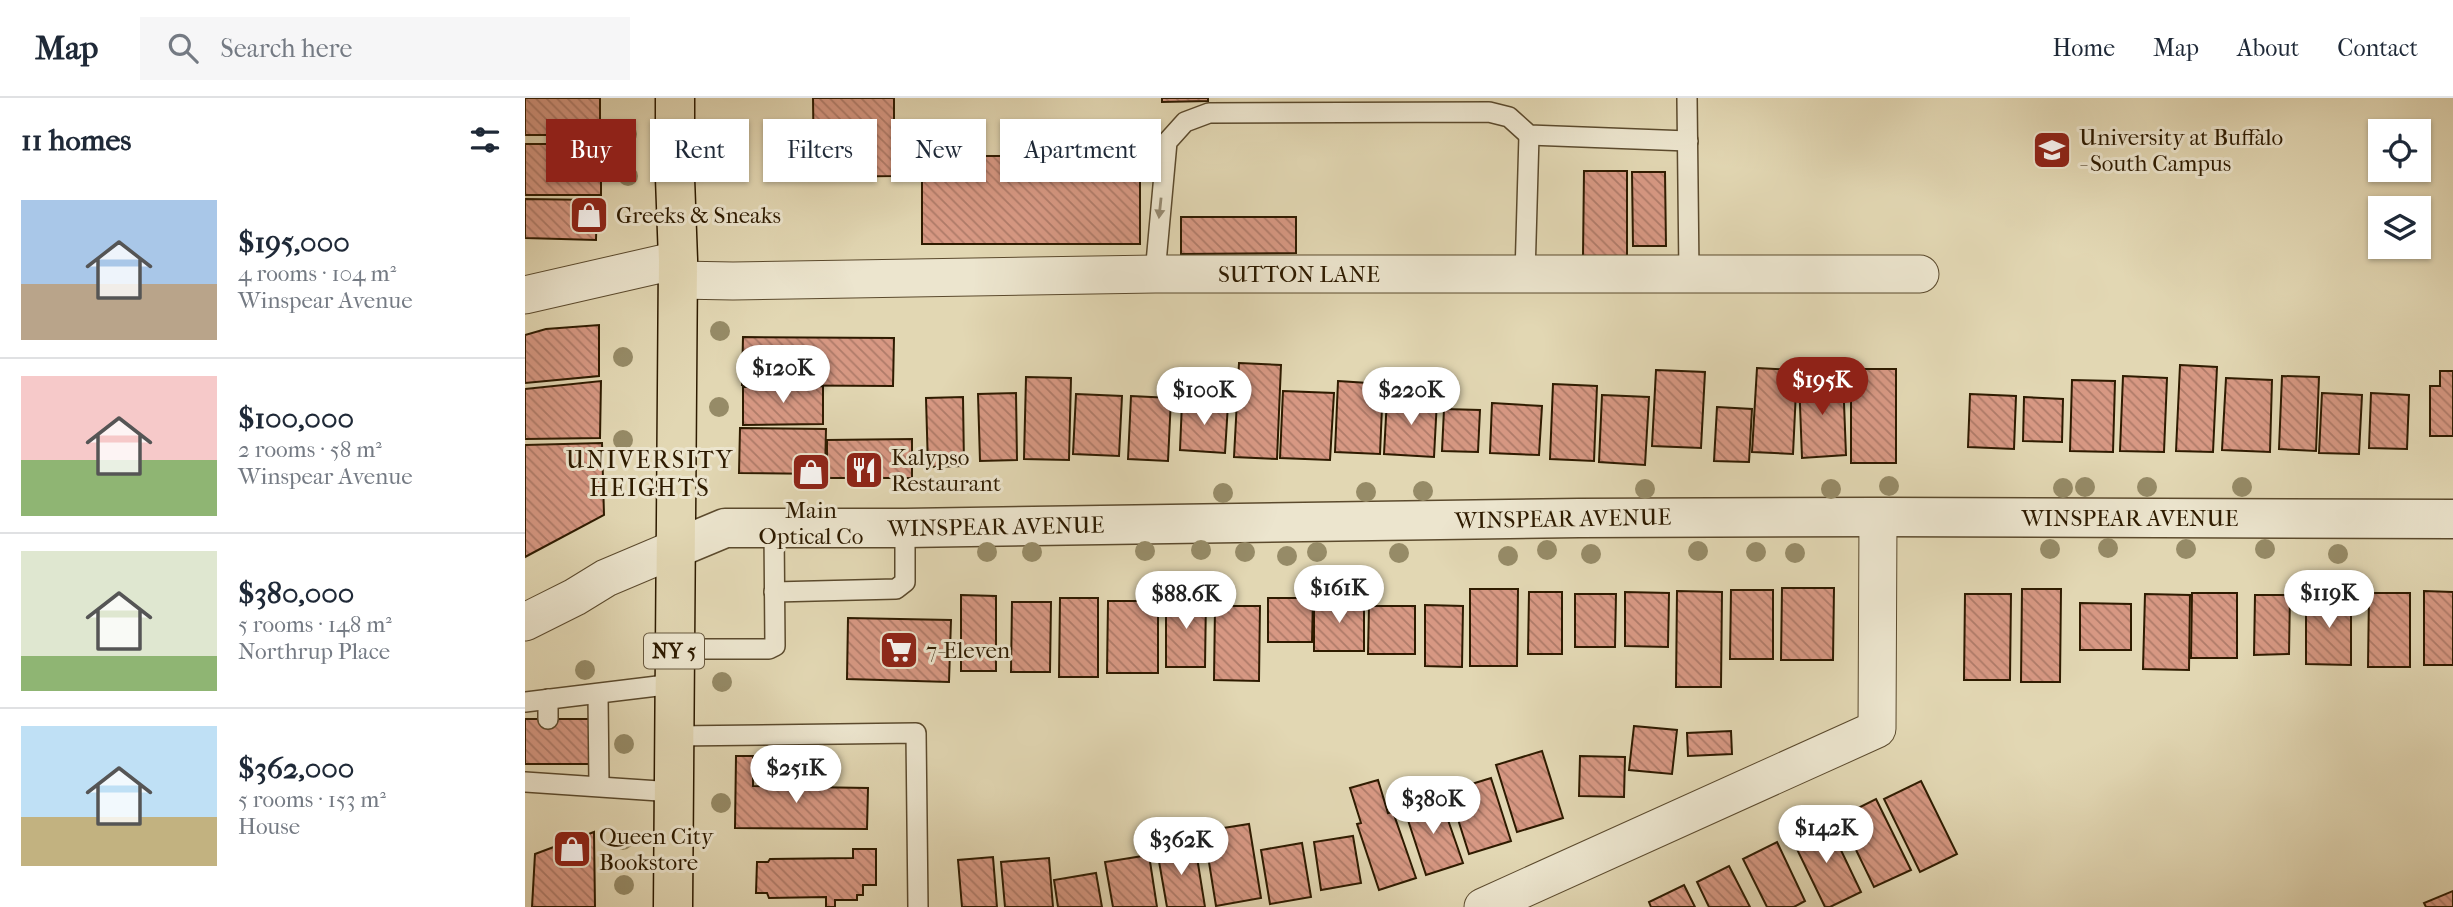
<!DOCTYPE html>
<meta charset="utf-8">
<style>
:root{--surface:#fff;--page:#f6f6f7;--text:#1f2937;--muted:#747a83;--line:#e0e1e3;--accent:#8f2418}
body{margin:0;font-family:"IM FELL French Canon",serif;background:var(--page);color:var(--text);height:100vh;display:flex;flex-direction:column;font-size:26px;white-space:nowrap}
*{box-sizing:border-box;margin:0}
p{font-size:23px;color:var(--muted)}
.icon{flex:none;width:38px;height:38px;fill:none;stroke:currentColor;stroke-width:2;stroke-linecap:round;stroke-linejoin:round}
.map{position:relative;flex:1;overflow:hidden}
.details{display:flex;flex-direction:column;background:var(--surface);width:525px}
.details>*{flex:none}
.hud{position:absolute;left:21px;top:21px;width:665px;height:63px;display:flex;gap:14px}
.buttons{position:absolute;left:1843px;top:21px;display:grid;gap:14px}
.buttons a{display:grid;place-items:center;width:63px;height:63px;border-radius:0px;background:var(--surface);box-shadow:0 2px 5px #0004;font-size:35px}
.price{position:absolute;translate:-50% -60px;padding:0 16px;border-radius:24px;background:#fff;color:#222;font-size:23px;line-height:46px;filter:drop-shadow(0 2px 4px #0008)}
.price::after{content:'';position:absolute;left:50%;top:42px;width:21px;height:16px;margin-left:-10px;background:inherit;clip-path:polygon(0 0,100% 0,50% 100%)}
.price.on{background:var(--accent);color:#fff}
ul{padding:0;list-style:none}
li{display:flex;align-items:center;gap:21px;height:175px;padding:0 21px}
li+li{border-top:2px solid var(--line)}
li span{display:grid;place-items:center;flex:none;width:196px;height:140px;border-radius:0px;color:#555}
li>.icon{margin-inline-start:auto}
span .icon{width:84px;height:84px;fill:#fffc;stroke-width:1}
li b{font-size:30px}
h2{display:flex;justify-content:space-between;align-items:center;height:84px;padding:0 21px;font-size:30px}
.tag{padding:0 24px;border-radius:0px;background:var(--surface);box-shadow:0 2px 5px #0004;font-size:24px;line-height:63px}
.tag.on{background:var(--accent);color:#fff}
header{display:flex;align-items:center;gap:42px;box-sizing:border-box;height:98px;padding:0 35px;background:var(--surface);border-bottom:2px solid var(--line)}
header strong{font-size:33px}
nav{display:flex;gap:38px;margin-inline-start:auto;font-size:24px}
.search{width:490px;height:63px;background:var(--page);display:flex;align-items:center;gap:18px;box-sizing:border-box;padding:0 24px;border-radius:0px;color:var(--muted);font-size:26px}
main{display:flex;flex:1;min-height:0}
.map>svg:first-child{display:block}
</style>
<header>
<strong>Map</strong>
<div class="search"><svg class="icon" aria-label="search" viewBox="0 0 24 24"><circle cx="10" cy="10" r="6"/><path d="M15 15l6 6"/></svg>Search here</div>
<nav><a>Home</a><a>Map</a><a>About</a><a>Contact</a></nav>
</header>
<main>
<section class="details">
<h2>11 homes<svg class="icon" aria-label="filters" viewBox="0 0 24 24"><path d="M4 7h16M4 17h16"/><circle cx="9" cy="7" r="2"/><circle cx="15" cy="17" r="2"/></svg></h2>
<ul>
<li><span style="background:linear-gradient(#a9c7e8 60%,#b9a48a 0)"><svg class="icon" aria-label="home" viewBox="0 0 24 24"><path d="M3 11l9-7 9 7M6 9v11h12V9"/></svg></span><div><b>$195,000</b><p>4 rooms · 104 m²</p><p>Winspear Avenue</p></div></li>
<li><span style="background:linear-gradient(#f6c9c9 60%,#8fb573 0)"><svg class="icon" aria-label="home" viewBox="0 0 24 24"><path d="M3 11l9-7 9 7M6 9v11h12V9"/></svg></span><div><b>$100,000</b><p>2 rooms · 58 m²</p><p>Winspear Avenue</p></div></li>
<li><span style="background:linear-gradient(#dfe7d0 75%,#8fb573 0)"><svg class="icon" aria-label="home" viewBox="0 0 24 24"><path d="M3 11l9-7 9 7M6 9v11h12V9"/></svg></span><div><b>$380,000</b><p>5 rooms · 148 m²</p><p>Northrup Place</p></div></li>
<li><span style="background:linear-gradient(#bfe0f5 65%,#c2b280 0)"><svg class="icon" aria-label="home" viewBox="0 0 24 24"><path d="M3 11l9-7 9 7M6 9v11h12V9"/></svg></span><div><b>$362,000</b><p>5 rooms · 153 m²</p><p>House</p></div></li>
</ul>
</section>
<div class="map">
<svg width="1928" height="809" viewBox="0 0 1928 809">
<defs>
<pattern id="building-back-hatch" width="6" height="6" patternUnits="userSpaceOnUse" patternTransform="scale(1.75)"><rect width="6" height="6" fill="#d79883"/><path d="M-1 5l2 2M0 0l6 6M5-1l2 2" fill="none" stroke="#af7b69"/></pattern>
</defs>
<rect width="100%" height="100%" fill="#e2d7b3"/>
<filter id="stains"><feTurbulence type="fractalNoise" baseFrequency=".00286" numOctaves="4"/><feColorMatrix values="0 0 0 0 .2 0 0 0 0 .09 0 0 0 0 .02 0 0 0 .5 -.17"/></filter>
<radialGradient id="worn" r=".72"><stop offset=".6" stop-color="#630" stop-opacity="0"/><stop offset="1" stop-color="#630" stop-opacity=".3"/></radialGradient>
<g fill="url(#building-back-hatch)" stroke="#2e1b00" stroke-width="2">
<rect x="0" y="0" width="75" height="37"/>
<polygon points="288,0 369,0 369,78 289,79"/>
<polygon points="637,0 683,0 683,3 637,4"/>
<rect x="0" y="46" width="76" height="51"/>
<rect x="397" y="58" width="218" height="88"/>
<polygon points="1059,73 1102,73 1102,158 1058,158"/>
<polygon points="1107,74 1140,74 1141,148 1108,148"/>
<polygon points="0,101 72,102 71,142 0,140"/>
<polygon points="656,119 771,119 771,155 656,156"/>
<polygon points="74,227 74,278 0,285 0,237 21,231"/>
<polygon points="218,239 369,240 368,288 217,287"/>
<polygon points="714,265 756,267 752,361 709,359"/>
<polygon points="1655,267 1692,269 1688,354 1651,353"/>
<polygon points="1232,270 1272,272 1268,356 1227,354"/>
<rect x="1326" y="271" width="45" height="94"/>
<polygon points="1131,272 1180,274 1176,350 1127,348"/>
<polygon points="1915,273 1928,273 1928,338 1905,338 1905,288 1915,288"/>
<polygon points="1598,278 1642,280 1639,354 1595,353"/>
<polygon points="1757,278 1794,279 1791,353 1754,351"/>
<polygon points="501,279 546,280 544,362 499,361"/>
<polygon points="1318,279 1321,357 1277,360 1274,281"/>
<polygon points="1701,280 1747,282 1745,354 1697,352"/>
<polygon points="1547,282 1590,283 1588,354 1545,353"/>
<polygon points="76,283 75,340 0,341 0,291"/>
<polygon points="813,283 858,286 855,356 810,354"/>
<polygon points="1028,286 1072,288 1069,363 1025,361"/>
<polygon points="298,288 298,326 218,327 218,289"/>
<polygon points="758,293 809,295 805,362 755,360"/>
<polygon points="491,295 492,362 455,363 453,296"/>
<polygon points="1797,295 1837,297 1834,356 1794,355"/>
<polygon points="1846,295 1884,297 1882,351 1844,350"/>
<polygon points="551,296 597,298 594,358 548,356"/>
<polygon points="1445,296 1491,298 1489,351 1443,349"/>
<polygon points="1077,297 1124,299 1120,367 1074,364"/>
<polygon points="606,298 646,300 643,363 603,361"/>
<polygon points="438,299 439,368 403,369 401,300"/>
<polygon points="1499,299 1538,301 1537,344 1498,343"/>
<polygon points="862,300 912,302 909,359 859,356"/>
<polygon points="657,304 703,306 700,355 655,352"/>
<polygon points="967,305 1017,308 1014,357 965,355"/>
<polygon points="1192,309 1227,311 1224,364 1189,363"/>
<polygon points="919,311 955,312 953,354 917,353"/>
<polygon points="215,330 301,331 300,376 214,375"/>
<polygon points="387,341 387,380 302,380 302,342"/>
<polygon points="77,345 79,417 0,459 0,347"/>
<polygon points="1257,490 1309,490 1308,562 1256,562"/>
<polygon points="945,491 993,491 992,568 945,568"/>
<polygon points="1497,491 1536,491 1535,584 1496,584"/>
<polygon points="1206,492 1248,492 1248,561 1205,561"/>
<polygon points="1152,493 1197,494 1196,589 1151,589"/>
<polygon points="1899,493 1928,494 1928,567 1899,567"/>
<polygon points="1004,494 1037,494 1037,556 1003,556"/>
<polygon points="1100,494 1144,495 1143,549 1100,548"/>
<polygon points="1667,495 1712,495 1712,560 1666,560"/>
<polygon points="1844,495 1885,495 1885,569 1843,569"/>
<polygon points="1050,496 1091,496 1090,549 1050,549"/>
<polygon points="1440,496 1486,496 1485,582 1439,582"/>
<polygon points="1620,496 1665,497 1664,572 1618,571"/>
<polygon points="436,497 471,498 471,573 436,573"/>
<polygon points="1730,497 1765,497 1764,556 1729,557"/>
<polygon points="641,498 681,498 680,569 641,569"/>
<polygon points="1781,498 1826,498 1826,567 1781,566"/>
<polygon points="535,500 573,500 573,579 534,579"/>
<polygon points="743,500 788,500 787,544 743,544"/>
<rect x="789" y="501" width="50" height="52"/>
<polygon points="583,503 633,503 633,575 582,575"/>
<polygon points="487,504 526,504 525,574 486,574"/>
<polygon points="1555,505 1606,506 1606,552 1555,552"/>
<polygon points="900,507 938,508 937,569 900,568"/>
<polygon points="690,508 735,508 734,583 689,582"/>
<polygon points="844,508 890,508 890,556 843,556"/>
<polygon points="323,520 426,522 424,584 322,581"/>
<polygon points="0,621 69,621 71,666 0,666"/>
<polygon points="1109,628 1152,632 1147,676 1104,672"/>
<polygon points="1206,633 1207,656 1163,658 1162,635"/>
<polygon points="1017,653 1038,720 992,734 971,667"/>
<polygon points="211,658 228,658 228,688 343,690 342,731 210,730"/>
<polygon points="1055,658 1100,659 1099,699 1054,698"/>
<polygon points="966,680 986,743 944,756 924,693"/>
<polygon points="853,682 863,715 868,714 891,780 854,792 832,726 836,725 825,690"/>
<polygon points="1396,683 1432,756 1395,774 1359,701"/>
<polygon points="915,699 938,765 901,777 879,710"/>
<polygon points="1351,701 1386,772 1349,789 1315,719"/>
<polygon points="1302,723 1336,794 1305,809 1300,809 1267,741"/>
<polygon points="724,726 736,800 691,808 679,733"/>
<polygon points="69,734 70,809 7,809 10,756"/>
<polygon points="828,738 836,785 796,792 789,744"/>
<polygon points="1252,744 1280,803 1269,809 1242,809 1218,761"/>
<polygon points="777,745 786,799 745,806 736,752"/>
<polygon points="670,747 680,809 642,809 632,752"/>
<polygon points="328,751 351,751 351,787 338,787 338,797 332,797 332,802 310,802 310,809 301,809 301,799 244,800 242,795 231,795 232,764 243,764 245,761 328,760"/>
<polygon points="624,757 632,809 588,809 580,764"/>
<polygon points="468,759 472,809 437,809 433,762"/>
<polygon points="524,760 528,809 480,809 476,764"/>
<polygon points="1204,768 1225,809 1184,809 1172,784"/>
<polygon points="571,775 577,809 533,809 529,782"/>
<polygon points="1159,787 1170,809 1126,809 1124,804"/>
<polygon points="1928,793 1928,809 1901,809 1899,805"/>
</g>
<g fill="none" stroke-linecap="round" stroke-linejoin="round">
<g stroke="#5b4a2d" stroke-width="22">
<g id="service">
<polyline points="1162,0 1164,175"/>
<polyline points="630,176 642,44 660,24 684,15 964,14 984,19 1004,37 1163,43"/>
<polyline points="1000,177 1004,37"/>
<polyline points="249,494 371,491 380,484 380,430"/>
<polyline points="149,551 244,551 250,548 249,431"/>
<polyline points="73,597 74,687"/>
<polyline points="23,601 23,621"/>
<polyline points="0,604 149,586"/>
<polyline points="149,638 391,635 393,809"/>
<polyline points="0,684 149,694"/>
</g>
</g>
<g stroke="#5b4a2d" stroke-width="39">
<g id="minor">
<polyline points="153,182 208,183 630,176 1395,176"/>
<polyline points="0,197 153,162"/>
<polyline points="0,524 50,499 81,480 152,450"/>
<polyline points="958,809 1352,631 1353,419"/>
</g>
</g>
<g stroke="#5b4a2d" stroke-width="41">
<polyline id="tertiary" points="152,450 200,430 380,430 1054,420 1353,419 1928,421"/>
</g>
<g stroke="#2e1b00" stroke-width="41">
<polyline id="primary" points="148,809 153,162 150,80 150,0"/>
</g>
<use href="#service" stroke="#ece5ce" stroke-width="19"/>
<use href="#minor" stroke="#ece5ce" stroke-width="37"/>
<use href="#tertiary" stroke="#ece5ce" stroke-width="38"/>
<use href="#primary" stroke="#e2d7b3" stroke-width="38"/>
</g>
<g fill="#968b67">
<circle cx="102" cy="36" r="10"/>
<circle cx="103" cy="78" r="10"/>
<circle cx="195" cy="233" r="10"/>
<circle cx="98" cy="259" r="10"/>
<circle cx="194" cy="309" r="10"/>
<circle cx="98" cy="342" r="10"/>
<circle cx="1364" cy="388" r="10"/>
<circle cx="1560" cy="389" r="10"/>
<circle cx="1622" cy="389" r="10"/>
<circle cx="1717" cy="389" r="10"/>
<circle cx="1538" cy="390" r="10"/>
<circle cx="1120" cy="391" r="10"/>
<circle cx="1306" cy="391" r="10"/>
<circle cx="898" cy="393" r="10"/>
<circle cx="841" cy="394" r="10"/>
<circle cx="698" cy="395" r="10"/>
<circle cx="1583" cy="450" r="10"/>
<circle cx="1525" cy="451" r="10"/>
<circle cx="1661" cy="451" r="10"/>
<circle cx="1740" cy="451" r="10"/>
<circle cx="676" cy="452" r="10"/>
<circle cx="1022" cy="452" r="10"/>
<circle cx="620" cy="453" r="10"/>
<circle cx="1173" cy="453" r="10"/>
<circle cx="462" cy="454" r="10"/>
<circle cx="507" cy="454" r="10"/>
<circle cx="720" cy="454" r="10"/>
<circle cx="792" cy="454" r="10"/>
<circle cx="1231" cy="454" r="10"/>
<circle cx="874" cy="455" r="10"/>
<circle cx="1270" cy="455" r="10"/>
<circle cx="1066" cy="456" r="10"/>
<circle cx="1813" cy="456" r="10"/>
<circle cx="762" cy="458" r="10"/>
<circle cx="983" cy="458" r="10"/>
<circle cx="60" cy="572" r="10"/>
<circle cx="197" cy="584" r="10"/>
<circle cx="99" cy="646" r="10"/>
<circle cx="196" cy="705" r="10"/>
<circle cx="98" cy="742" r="10"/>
<circle cx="99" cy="787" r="10"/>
</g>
<defs><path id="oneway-solid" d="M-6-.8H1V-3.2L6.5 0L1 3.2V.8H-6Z" transform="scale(1.75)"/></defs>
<use fill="#968a71" href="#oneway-solid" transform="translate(635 110) rotate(96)"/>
<defs>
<g id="university-square" transform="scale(2.0125)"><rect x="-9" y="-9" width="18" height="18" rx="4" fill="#8f2418" stroke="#ece5ce"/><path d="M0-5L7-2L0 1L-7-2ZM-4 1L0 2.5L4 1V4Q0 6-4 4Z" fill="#fff"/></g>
<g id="shop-square" transform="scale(2.0125)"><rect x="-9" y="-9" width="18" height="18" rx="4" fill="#8f2418" stroke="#ece5ce"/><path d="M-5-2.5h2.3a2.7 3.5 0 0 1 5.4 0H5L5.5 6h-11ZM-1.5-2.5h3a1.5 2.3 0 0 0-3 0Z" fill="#fff"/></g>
<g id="restaurant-square" transform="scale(2.0125)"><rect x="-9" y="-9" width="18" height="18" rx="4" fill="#8f2418" stroke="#ece5ce"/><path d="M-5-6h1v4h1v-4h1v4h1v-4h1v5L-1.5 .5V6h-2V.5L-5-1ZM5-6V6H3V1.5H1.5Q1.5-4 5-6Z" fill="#fff"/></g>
<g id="supermarket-square" transform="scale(2.0125)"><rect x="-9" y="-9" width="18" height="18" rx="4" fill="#8f2418" stroke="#ece5ce"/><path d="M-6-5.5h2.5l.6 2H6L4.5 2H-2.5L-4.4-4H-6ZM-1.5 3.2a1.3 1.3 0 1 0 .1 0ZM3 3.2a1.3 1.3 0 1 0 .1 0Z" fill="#fff"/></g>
</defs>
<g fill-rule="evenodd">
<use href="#university-square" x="1527" y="52"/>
<use href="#shop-square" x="64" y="117"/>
<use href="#restaurant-square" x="339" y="372"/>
<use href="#shop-square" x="286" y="374"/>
<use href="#supermarket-square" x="374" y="552"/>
<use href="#shop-square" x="47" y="751"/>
</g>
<g text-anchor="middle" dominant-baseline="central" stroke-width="6" stroke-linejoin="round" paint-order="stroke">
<rect fill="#ece5ce" stroke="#67583e" stroke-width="2" x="119" y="535.5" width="60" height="35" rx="5"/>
<g font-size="21" font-weight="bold" fill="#2e1b00">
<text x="149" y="553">NY 5</text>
</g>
<g font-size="23" fill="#2e1b00" stroke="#ece5ce" text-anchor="start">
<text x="1554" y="39">University at Buffalo<tspan x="1554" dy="26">- South Campus</tspan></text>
<text x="91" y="117">Greeks &amp; Sneaks</text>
<text x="366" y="359">Kalypso<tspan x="366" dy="26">Restaurant</tspan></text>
<text x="286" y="412" text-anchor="middle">Main<tspan x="286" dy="26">Optical Co</tspan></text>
<text x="401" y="552">7-Eleven</text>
<text x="74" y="738">Queen City<tspan x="74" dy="26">Bookstore</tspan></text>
</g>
<g font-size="23" fill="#2e1b00" stroke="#ece5ce">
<text x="774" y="176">SUTTON LANE</text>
<text x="1605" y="420">WINSPEAR AVENUE</text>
<text transform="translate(1038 421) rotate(-1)">WINSPEAR AVENUE</text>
<text transform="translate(471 429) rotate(-1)">WINSPEAR AVENUE</text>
</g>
<g font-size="24" letter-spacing="2" fill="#2e1b00" stroke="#ece5ce">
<text x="125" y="362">UNIVERSITY<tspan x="125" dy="28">HEIGHTS</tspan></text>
</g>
</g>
<rect width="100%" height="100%" filter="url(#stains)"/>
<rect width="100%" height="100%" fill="url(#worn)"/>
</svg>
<div class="buttons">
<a><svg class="icon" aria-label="locate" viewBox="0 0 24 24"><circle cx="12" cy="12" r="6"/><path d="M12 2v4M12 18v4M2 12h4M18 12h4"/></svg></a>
<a><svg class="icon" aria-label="layers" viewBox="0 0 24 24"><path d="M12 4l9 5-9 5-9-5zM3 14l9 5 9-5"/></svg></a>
</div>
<b class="price" style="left:258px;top:307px">$120K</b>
<b class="price on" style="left:1297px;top:319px">$195K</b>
<b class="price" style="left:679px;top:329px">$100K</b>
<b class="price" style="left:886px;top:329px">$220K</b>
<b class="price" style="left:814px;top:527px">$161K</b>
<b class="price" style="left:1804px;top:532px">$119K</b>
<b class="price" style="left:661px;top:533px">$88.6K</b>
<b class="price" style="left:271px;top:707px">$251K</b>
<b class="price" style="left:908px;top:738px">$380K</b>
<b class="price" style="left:1301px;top:767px">$142K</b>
<b class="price" style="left:656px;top:779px">$362K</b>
<div class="hud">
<a class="tag on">Buy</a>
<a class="tag">Rent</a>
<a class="tag">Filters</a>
<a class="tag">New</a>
<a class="tag">Apartment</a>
</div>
</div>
</main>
